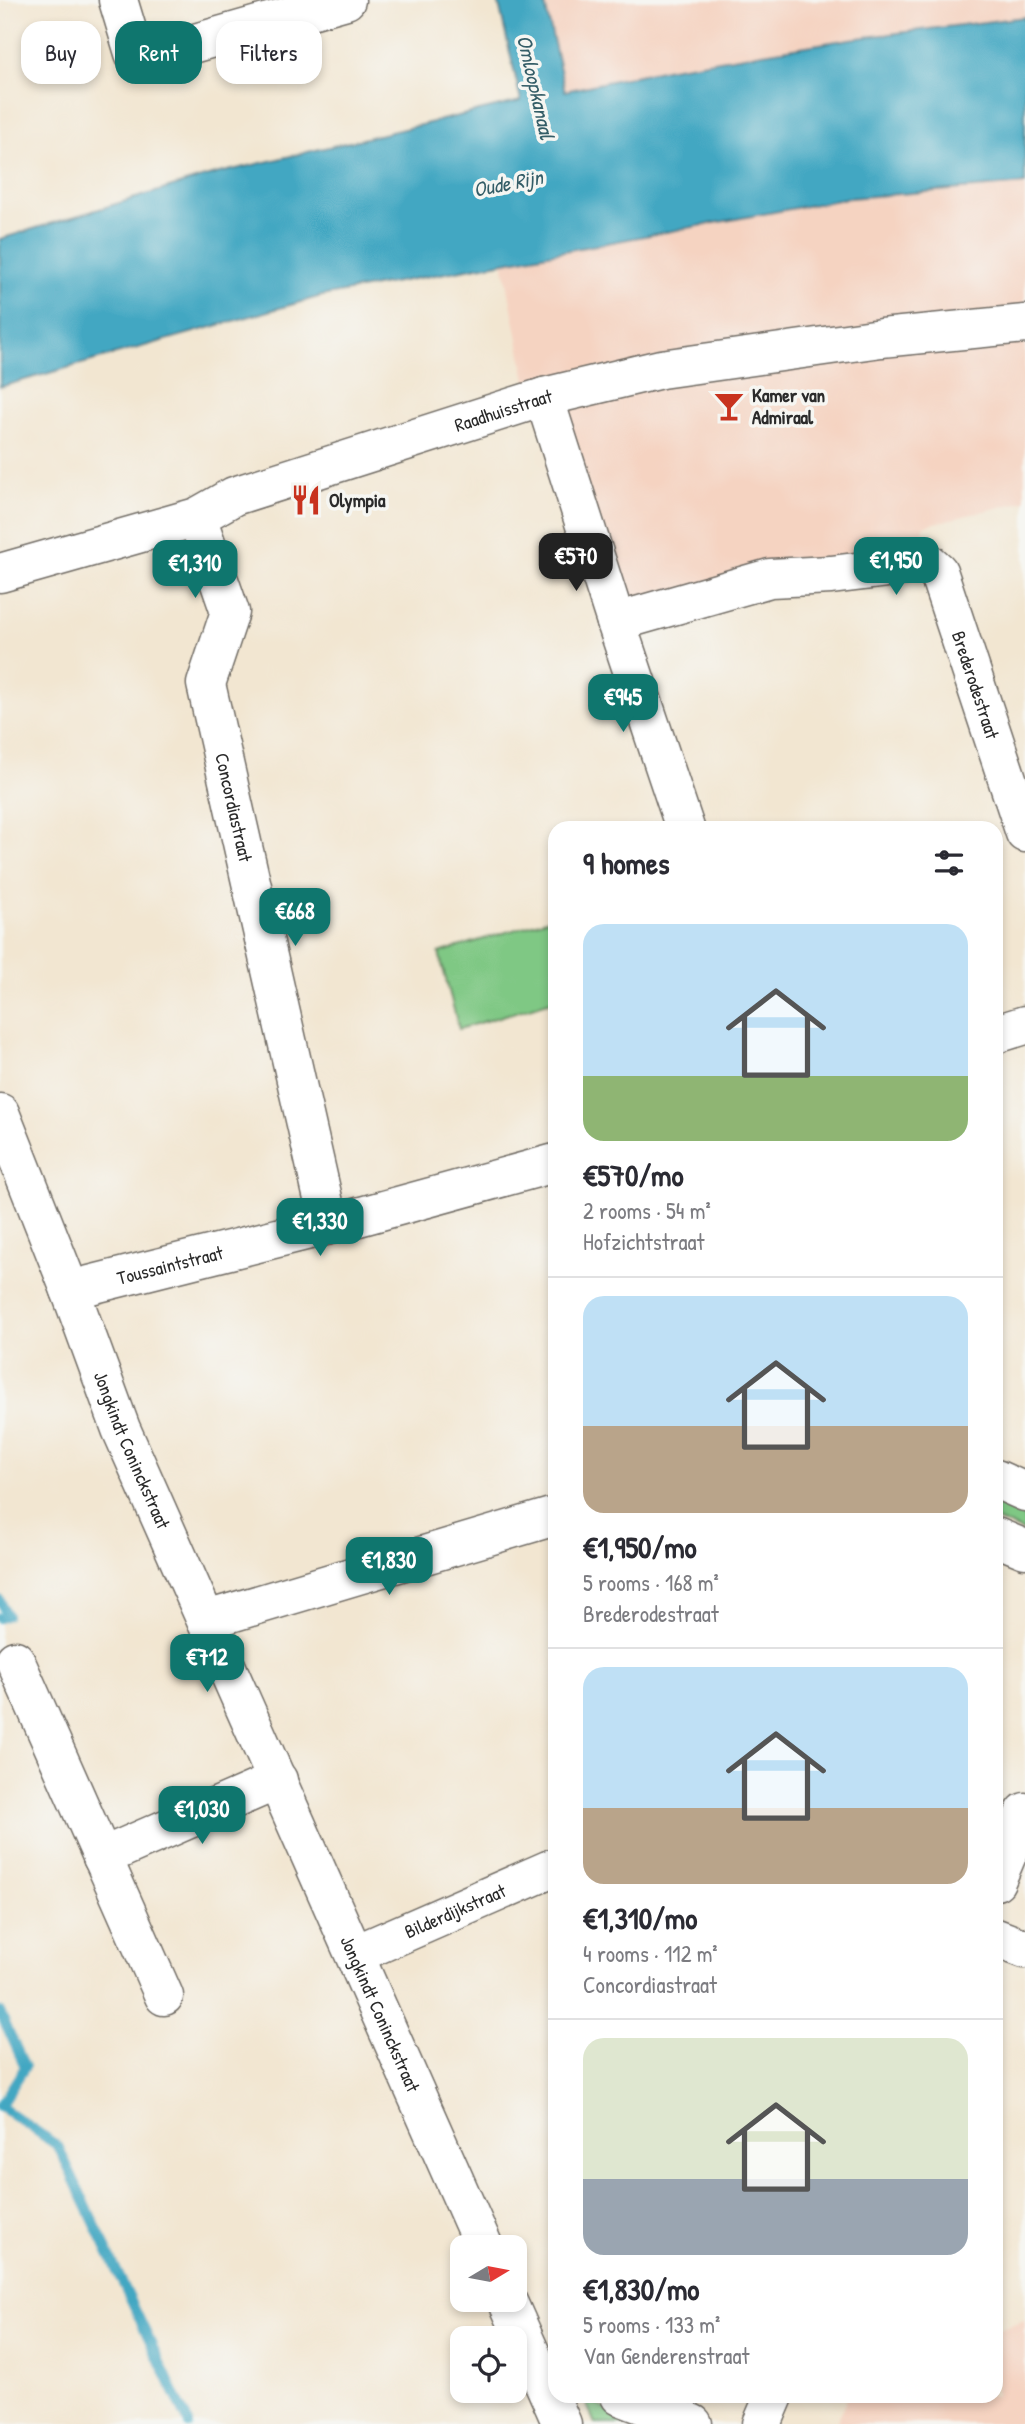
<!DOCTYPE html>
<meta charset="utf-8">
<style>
:root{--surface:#fff;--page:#f2f2f3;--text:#2b2b33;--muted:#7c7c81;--line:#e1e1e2;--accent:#0f766e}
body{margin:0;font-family:"Patrick Hand",sans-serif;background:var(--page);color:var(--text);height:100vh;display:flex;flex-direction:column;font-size:26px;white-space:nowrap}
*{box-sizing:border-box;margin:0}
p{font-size:23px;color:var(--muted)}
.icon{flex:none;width:38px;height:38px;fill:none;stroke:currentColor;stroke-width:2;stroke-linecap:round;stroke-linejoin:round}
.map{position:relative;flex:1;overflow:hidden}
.side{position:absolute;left:548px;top:821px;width:455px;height:1582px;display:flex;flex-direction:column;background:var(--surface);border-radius:21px;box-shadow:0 4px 10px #0003}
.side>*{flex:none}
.top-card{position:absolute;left:21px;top:21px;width:422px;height:63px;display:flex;gap:14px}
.needle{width:46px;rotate:80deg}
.buttons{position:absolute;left:450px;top:2235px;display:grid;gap:14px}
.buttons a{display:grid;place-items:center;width:77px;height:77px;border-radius:14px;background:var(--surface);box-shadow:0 4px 10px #0003;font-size:35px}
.price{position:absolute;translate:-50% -60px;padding:0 16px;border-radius:14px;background:var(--accent);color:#fff;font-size:23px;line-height:46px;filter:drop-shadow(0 2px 4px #0008)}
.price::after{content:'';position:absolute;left:50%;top:42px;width:21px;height:16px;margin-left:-10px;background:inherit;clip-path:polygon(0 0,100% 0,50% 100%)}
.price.selected{background:#222;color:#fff}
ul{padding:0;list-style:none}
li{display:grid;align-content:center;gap:14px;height:371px;padding:0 35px}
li+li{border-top:2px solid var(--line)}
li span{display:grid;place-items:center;height:217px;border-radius:21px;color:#555}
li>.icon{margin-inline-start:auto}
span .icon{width:126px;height:126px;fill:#fffc;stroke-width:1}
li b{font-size:30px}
h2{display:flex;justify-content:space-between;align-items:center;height:84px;padding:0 35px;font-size:30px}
.pill{padding:0 24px;border-radius:21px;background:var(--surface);box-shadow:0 4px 10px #0003;font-size:24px;line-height:63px}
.pill.selected{background:var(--accent);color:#fff}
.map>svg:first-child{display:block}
</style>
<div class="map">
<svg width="1025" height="2424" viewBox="0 0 1025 2424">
<rect width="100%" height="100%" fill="#f6f6f2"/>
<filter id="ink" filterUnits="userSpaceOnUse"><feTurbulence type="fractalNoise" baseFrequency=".0143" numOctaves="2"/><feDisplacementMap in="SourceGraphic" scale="14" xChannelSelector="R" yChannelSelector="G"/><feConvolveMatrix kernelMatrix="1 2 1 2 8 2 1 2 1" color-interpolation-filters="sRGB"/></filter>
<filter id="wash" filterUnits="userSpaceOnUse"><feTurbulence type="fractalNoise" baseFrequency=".00686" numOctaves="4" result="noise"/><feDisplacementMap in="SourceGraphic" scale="28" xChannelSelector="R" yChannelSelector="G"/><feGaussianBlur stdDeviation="1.57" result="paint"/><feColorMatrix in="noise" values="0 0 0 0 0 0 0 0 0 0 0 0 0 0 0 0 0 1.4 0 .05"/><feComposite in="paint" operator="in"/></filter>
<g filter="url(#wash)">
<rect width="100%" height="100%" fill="#f2e6d1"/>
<g fill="#f5d3c1">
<polygon points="531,0 1025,0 1025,501 923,526 927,558 618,612 530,401 499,241 554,95"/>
<polygon points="1025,2320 1025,2424 836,2424 848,2396 996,2396 996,2330"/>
</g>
<g fill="#7fc884" stroke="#557a58" stroke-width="2">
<polygon points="555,917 555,1000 459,1029 439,953"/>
<polygon points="996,1488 1025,1501 1025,1532 996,1520"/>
<polygon points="585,2400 641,2424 595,2424"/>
</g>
<polygon fill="#42a7c2" stroke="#366976" stroke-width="2" points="498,0 544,0 565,91 670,68 850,39 1025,17 1025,184 849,198 322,296 0,387 0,239 215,174 521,101"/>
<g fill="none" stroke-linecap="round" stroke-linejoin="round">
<g stroke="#42a7c2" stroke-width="10">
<polyline points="0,1600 7,1615 0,1618"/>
<polyline points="0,2012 25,2067 0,2106 58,2146 189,2424"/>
</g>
</g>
</g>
<g filter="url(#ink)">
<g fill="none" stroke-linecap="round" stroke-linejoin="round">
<g stroke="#716c65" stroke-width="41">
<g id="minor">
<polyline points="118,0 134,53 146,57 346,0"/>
<polyline points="544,397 616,622 685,828"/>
<path id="s1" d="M197 517 230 612 206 684 329 1225"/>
<path id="s2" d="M0 573 197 517 234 496 544 397 661 369 881 338 1025 324"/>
<path id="s3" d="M616 622 770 578 831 575 929 563 938 571 1025 833"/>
<polyline points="996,1034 1025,1025"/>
<path id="s4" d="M0 1113 70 1290 121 1429 484 2247"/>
<path id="s5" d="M70 1290 329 1225 555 1163"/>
<polyline points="996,1479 1025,1492"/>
<polyline points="996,1537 1025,1549"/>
<polyline points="207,1620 555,1516"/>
<polyline points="15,1660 164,1996"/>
<polyline points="102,1857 278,1780"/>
<polyline points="996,1881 1025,1812"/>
<polyline points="996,1938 1025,1949"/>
<path id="s6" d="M356 1954 555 1867"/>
<polyline points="507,2300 562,2424"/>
<polyline points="620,2396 693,2424"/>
<polyline points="762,2424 774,2396"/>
</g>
</g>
<use href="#minor" stroke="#fff" stroke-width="38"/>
</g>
</g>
<defs>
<g id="bar-bare" transform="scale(2.415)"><path d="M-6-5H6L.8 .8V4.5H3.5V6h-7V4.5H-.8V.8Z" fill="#c8321e" stroke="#f6f6f2" stroke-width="2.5" paint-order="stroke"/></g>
<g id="restaurant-bare" transform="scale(2.415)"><path d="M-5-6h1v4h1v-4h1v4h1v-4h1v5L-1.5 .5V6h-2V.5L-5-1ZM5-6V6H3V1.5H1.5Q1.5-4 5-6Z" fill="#c8321e" stroke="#f6f6f2" stroke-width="2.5" paint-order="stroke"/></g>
</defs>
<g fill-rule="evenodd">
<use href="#bar-bare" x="729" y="406"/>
<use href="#restaurant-bare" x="306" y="500"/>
</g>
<g text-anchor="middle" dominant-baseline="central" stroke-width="7" stroke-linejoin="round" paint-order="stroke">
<g font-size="19" font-weight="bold" fill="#2b2b2b" stroke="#f6f6f2" text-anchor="start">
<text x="752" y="395">Kamer van<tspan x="752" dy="22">Admiraal</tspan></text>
<text x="329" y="500">Olympia</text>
</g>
<g font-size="19" fill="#2b2b2b" stroke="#f6f6f2">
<text stroke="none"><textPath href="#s2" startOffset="530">Raadhuisstraat</textPath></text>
<text stroke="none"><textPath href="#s3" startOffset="452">Brederodestraat</textPath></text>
<text stroke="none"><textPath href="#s1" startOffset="303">Concordiastraat</textPath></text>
<text stroke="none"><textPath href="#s5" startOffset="103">Toussaintstraat</textPath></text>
<text stroke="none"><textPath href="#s4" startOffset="362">Jongkindt Coninckstraat</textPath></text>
<text stroke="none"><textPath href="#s6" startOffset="108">Bilderdijkstraat</textPath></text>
<text stroke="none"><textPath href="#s4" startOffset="978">Jongkindt Coninckstraat</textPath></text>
</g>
<g font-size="21" font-style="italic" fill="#345d67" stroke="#f6f6f2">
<text transform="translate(536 87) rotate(77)">Omloopkanaal</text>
<text transform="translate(508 183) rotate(-11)">Oude Rijn</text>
</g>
</g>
</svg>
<div class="buttons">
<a><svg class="needle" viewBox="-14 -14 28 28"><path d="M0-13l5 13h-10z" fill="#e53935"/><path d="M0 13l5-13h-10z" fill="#7c7c81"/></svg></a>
<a><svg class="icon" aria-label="locate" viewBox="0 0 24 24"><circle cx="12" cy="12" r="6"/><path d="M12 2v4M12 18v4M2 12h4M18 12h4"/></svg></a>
</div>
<b class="price selected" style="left:576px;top:593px">€570</b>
<b class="price" style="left:896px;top:597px">€1,950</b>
<b class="price" style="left:195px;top:600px">€1,310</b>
<b class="price" style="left:623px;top:734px">€945</b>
<b class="price" style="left:295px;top:948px">€668</b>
<b class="price" style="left:320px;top:1258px">€1,330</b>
<b class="price" style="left:389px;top:1597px">€1,830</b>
<b class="price" style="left:207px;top:1694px">€712</b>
<b class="price" style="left:202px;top:1846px">€1,030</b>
<div class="top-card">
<a class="pill">Buy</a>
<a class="pill selected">Rent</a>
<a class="pill">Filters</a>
</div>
<section class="side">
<h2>9 homes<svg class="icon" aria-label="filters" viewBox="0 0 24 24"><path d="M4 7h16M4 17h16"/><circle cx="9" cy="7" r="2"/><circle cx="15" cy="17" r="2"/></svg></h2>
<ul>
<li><span style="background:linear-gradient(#bfe0f5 70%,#8fb573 0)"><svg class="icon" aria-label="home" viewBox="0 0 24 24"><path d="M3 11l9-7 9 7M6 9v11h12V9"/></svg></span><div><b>€570/mo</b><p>2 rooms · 54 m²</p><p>Hofzichtstraat</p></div></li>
<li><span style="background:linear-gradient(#bfe0f5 60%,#b9a48a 0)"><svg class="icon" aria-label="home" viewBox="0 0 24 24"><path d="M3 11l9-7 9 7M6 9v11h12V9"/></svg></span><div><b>€1,950/mo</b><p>5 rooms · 168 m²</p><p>Brederodestraat</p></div></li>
<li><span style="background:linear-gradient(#bfe0f5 65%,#b9a48a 0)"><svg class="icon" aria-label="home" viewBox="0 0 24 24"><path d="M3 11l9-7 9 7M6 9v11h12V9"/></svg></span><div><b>€1,310/mo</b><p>4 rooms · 112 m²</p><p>Concordiastraat</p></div></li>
<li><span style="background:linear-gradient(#dfe7d0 65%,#9aa5b1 0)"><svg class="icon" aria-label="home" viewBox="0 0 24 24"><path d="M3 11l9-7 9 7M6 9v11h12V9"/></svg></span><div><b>€1,830/mo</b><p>5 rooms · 133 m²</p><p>Van Genderenstraat</p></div></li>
</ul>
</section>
</div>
